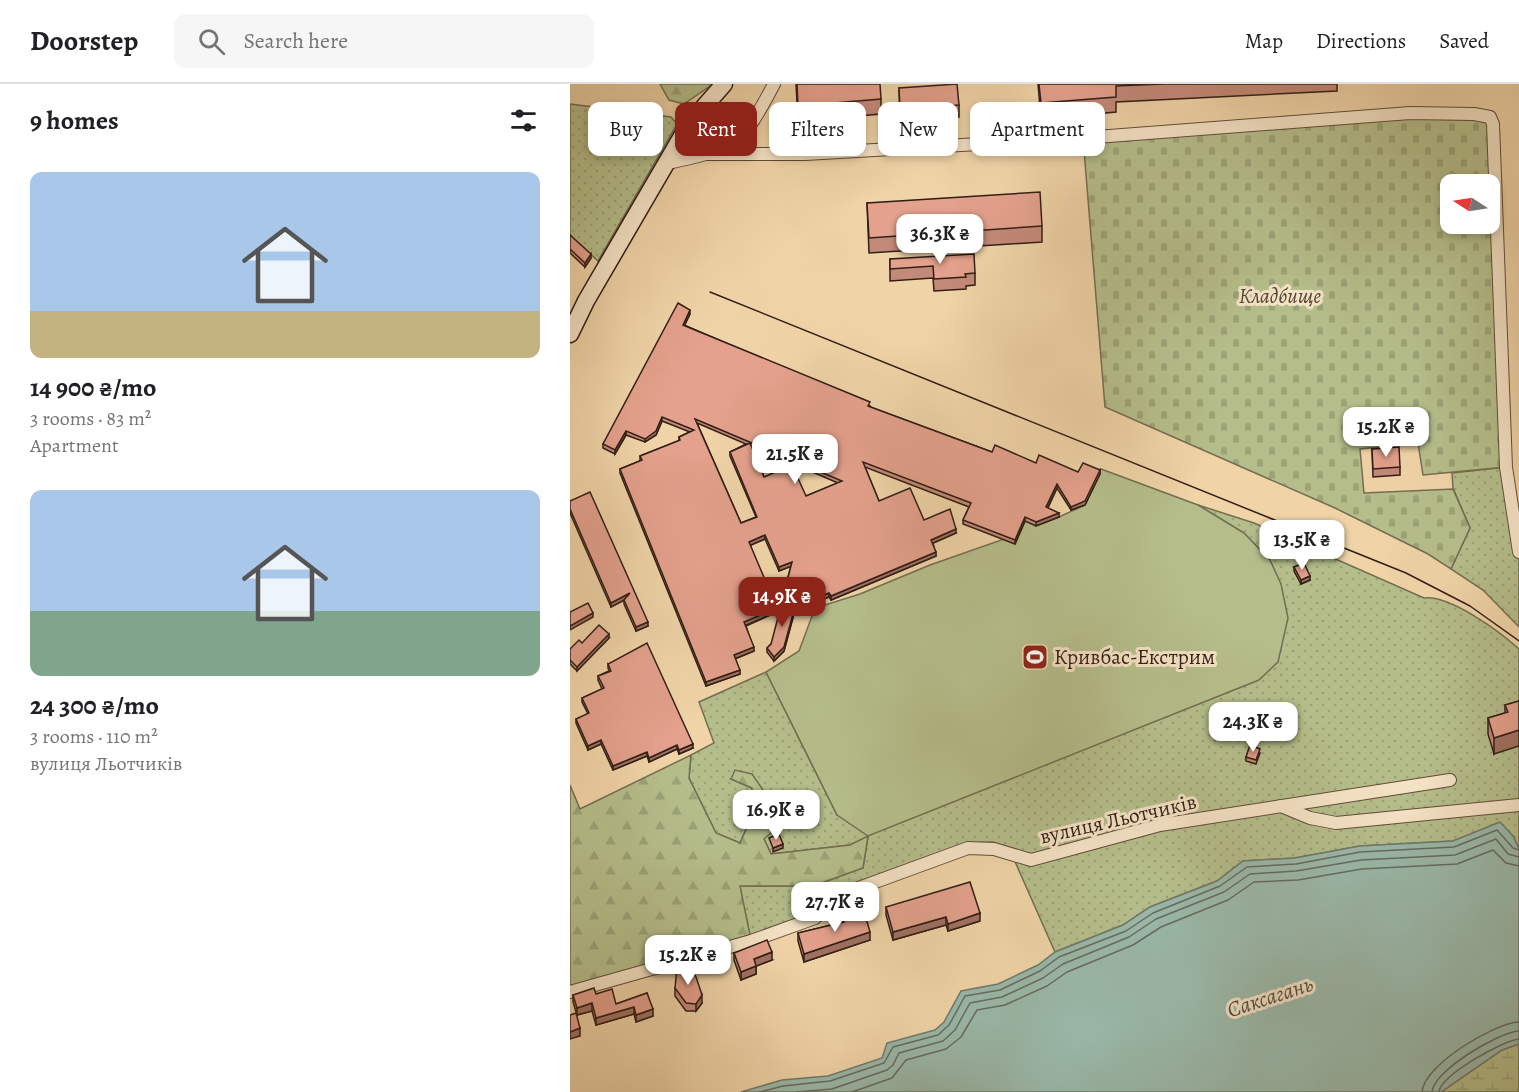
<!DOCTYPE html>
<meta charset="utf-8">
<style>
:root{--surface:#fff;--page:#f6f6f6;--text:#202124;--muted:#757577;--line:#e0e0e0;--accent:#8f2418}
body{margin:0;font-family:Alegreya,serif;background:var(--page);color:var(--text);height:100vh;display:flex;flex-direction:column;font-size:22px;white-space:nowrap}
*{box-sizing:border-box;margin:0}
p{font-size:20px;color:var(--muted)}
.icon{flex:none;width:33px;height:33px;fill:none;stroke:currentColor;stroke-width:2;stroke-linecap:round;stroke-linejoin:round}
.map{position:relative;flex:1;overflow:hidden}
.sheet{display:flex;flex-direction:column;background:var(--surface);width:570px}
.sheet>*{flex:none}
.guide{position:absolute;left:18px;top:18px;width:570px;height:54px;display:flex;gap:12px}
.needle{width:39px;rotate:282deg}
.fabs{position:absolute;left:870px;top:90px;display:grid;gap:12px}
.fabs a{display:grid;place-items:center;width:60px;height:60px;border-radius:12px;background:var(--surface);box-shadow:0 3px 9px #0003;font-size:30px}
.price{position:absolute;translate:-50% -51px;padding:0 14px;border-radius:12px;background:#fff;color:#222;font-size:20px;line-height:39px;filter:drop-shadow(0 2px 3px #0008)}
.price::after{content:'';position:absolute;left:50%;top:36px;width:18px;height:14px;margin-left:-9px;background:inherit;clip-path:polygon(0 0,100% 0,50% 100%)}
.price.on{background:var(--accent);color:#fff}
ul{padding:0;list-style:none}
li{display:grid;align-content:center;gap:12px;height:318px;padding:0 30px}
li span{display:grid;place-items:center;height:186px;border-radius:12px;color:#555}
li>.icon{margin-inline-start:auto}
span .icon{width:108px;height:108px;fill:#fffc;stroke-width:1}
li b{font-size:26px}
h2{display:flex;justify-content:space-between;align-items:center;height:72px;padding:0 30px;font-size:26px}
.pill{padding:0 21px;border-radius:12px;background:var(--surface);box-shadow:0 3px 9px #0003;font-size:21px;line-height:54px}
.pill.on{background:var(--accent);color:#fff}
header{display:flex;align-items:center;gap:36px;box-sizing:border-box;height:84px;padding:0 30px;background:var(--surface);border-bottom:2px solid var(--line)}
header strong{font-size:28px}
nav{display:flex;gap:33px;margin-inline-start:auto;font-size:21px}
.search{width:420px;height:54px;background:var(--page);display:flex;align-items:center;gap:15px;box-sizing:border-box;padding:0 21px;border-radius:12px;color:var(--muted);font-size:22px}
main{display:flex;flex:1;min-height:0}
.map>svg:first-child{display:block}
</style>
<header>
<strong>Doorstep</strong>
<div class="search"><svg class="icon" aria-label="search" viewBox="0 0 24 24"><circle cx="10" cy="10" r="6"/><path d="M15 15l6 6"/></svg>Search here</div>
<nav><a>Map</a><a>Directions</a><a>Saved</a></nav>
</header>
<main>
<section class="sheet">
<h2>9 homes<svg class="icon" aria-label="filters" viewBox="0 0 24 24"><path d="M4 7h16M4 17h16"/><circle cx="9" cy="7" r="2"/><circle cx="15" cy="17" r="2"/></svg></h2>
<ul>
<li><span style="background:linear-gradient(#a9c7e8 75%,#c2b280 0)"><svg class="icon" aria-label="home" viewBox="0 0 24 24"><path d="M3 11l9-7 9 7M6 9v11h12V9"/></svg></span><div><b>14 900 ₴/mo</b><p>3 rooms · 83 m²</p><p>Apartment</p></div></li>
<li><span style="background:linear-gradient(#a9c7e8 65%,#7fa58c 0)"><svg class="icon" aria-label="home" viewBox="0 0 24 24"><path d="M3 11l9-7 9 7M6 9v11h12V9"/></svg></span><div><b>24 300 ₴/mo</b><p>3 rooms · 110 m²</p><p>вулиця Льотчиків</p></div></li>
</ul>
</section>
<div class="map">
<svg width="949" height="1008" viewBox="0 0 949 1008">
<defs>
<pattern id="grass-dots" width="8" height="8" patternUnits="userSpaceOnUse" patternTransform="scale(1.5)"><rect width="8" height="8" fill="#b5be8b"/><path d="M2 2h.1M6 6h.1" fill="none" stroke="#9ca377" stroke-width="1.8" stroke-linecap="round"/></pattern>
<pattern id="forest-firs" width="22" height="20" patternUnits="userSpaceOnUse" patternTransform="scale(1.5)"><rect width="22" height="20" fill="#b5be8b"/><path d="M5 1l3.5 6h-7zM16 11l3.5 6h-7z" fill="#9ca377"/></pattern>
<pattern id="wetland-marsh" width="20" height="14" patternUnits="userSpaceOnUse" patternTransform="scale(1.5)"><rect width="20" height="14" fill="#b5be8b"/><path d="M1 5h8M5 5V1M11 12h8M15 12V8" fill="none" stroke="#9ca377"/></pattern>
<pattern id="cemetery-stones" width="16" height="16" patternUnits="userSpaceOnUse" patternTransform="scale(1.5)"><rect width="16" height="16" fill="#b5be8b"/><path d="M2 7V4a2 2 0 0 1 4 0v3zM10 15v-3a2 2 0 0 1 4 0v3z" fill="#9ca377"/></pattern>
</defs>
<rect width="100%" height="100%" fill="#f0d4a8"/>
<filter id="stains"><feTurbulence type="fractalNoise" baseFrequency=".00333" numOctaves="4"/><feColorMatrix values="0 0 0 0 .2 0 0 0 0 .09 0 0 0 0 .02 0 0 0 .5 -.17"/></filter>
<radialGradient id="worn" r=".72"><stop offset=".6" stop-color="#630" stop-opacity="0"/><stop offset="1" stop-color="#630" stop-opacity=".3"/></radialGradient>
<g fill="url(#grass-dots)" stroke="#736e50" stroke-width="1.5">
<polygon points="0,20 101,33 107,40 28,177 0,151"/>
<polygon points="936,383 949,468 949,543 913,506 881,485 900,444 883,404 882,389"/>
<path d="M628 421 684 439 854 514C880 511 929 547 949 565V765L943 752 903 750 883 757 790 762 725 774 673 777 647 797 580 823 553 841 485 868 439 764 423 758 396 759 265 806 241 831 180 851 169 802H243L293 784 298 753 280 761 201 770 194 755 182 690 161 695 182 704V732L170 759 146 749 119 694 121 671 144 659 129 618 196 588 267 731 700 476 674 449Z"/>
</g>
<g fill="url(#forest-firs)" stroke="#736e50" stroke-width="1.5">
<polygon points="90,0 143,0 114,20 99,16"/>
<polygon points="121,671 119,694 146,749 170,759 182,732 182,704 161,695 165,686 182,690 209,729 208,743 194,755 201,770 280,761 298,752 293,784 243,802 170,802 180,851 0,902 0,701 10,725"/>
</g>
<polygon fill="url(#wetland-marsh)" stroke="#736e50" stroke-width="1.5" points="949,960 949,1008 871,1008 932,966"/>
<path fill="url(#cemetery-stones)" stroke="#736e50" stroke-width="1.5" fill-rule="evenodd" d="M798 31 920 33 936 383 853 391 848 359 790 365 794 409 883 405 900 444 881 485 858 470 765 424 535 323 513 54ZM880 100H920V140H880Z"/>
<polygon fill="#b5be8b" stroke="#736e50" stroke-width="1.5" points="531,385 628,421 674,449 700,476 711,500 718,534 708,578 689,596 298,752 267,731 196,588 229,567 245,524 290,510 360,481 434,455 445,460 455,437 489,433 515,421"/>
<polygon fill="#9ab8a9" stroke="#707a6e" stroke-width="1.5" points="930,738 943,752 949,765 949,960 932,966 871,1008 171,1008 212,996 258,992 312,974 317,959 365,946 374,938 391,907 428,900 468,881 485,868 553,841 580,823 647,797 673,777 725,774 790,762 883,757"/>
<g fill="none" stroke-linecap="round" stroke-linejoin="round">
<g stroke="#666b5f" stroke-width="1.5">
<polyline points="190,1008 213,1002 260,997 314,979 323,963 368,951 379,941 395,912 430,906 470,887 489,873 556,847 583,829 650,802 677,783 726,780 790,768 884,763 927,746 943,764 949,766"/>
<polyline points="227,1008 262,1005 317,986 323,981 329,969 373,957 385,946 400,919 432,913 473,894 493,880 559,853 586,835 654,808 680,790 726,787 791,776 885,771 926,755 938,770 949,773"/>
<polyline points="282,1008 322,994 336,976 376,965 391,953 407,926 435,921 477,902 497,888 563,861 591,843 658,816 684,798 728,796 792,785 887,780 923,766 936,779 949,782"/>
<path d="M852 1008C854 981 924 939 949 938"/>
<path d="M862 1008C863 987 929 948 949 947"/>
<path d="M869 1008C871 991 932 957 949 955"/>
</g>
<g stroke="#614c3a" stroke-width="14">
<g id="minor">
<polyline points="137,70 235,70 513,54 840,29 904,30 920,33 923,40 936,383 949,468"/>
<path d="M98 79C166 64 171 63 204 0"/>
<polyline points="711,722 740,734 766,739 949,721"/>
<polyline points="0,908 181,857 245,834 267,812 398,764 424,765 461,776 590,741 880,696"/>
</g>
</g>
<g stroke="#311e15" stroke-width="19">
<polyline id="secondary" points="0,250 16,217 119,40 154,0"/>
</g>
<use href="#minor" stroke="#f5e3c6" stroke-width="12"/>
<use href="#secondary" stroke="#f5e3c6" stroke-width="16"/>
<polyline stroke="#311e15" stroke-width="1.5" points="140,208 836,489 900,522 949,557"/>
</g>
<g fill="#c48a79" stroke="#311e15" stroke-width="1.5" fill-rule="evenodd">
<polygon points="226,0 311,15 311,30 228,37"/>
<polygon points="468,0 767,0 767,7 546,18 546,28 471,35"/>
<polygon points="329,4 389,21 389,33 330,37"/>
<polygon points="297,119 472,142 472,158 299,169"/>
<polygon points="0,151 21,174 15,183 0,169"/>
<polygon points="320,175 405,189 405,201 396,202 396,205 364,207 363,194 320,197"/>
<path d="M120 230 114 241 300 322V323L422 368 466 379 508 388 530 390 515 421 501 426 487 404 478 424 489 433 466 442 455 437 445 460 393 440V436L399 423 295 383 309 417 386 449 363 459 366 472 261 516 259 513 239 521 227 518 214 567 204 577 197 568V564L201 560 221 517 216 505V501L221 482 209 487 195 455 180 461 207 528 176 542 184 567 165 575 170 590 136 602 50 389V385L70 377V372L109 357V353L120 348 92 337 86 351 75 358 56 351 45 370 33 364V360ZM127 339 176 360 160 368V372L186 433 171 439ZM182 362 268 399 236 412 194 393Z"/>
<polygon points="802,365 830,383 830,391 803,393"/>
<polygon points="0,417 78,542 66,547 54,520 54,516 41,523 0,429"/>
<polygon points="724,483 740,496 731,500 724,487"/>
<polygon points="39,554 7,587 0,580 0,565 12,559"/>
<polygon points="38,580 123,664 109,670 107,665 79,678 77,672 43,686 31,660 18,666 6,639 6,635 18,630 12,618 12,614 32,605 28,596 28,592 39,587 38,584"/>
<polygon points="949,617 924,670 918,650 918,634 935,629 935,621"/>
<polygon points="690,669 686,680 676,677 676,673"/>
<polygon points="316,823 410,837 378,847 376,841 323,856 316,831"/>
<polygon points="273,833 300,856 234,878 228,857 228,849 273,838"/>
<polygon points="164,869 202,876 186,882 186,890 171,896 164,876"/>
<polygon points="105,904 132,919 126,927 116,927 105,912"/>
<polygon points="77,909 83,932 66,938 64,930 26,941 22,927 7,931 3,918 3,911 26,910 46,920"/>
</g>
<g fill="#a07163" stroke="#311e15" stroke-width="1.5">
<polygon points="21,170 21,174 15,183 15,179"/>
<polygon points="120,226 120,230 113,245 113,241"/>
<polygon points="92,333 92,337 86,351 75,358 75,355"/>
<polygon points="56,347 56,351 45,370 45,366"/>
<polygon points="530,386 530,390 515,421 501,426 501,423"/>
<polygon points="487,400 487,404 476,427 476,423"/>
<polygon points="489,429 489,433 466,442 466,438"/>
<polygon points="455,433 455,437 445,460 445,456"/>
<polygon points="386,445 386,449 361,460 361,456"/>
<polygon points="195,451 195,455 179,462 179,458"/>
<polygon points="366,468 366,472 261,516 261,512"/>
<polygon points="222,478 222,482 209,487 209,483"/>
<polygon points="740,492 740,496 731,500 731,496"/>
<polygon points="60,509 60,513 41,523 41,519"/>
<polygon points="259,509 259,513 239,521 239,517"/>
<polygon points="227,515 227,519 214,567 204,577 204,573"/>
<polygon points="207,524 207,528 174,542 174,538"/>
<polygon points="23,529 23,533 0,546 0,542"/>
<polygon points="78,538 78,542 66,547 66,543"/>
<polygon points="39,550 39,554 7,587 7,583"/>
<polygon points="184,563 184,567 164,575 164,571"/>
<polygon points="170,586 170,590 136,602 136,598"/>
<polygon points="949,646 949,662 924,670 924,654"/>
<polygon points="31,656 31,660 18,666 18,662"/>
<polygon points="123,660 123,664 109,670 109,666"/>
<polygon points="107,661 107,665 79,678 79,674"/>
<polygon points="77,668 77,672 43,686 43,682"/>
<polygon points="213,760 213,764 203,768 203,764"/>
<polygon points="410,829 410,837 378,847 378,840"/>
<polygon points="376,833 376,841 323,856 323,848"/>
<polygon points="300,848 300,856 234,878 234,870"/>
<polygon points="202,868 202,876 184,883 184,875"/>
<polygon points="186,882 186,890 171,896 171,888"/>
<polygon points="132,911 132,919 126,927 126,920"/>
<polygon points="22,919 22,927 7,931 7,924"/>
<polygon points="64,923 64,930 26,941 26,934"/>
<polygon points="83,925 83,932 66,938 66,931"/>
<polygon points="10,944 10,952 0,955 0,948"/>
</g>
<g fill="#e4a18d" stroke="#311e15" stroke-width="1.5" fill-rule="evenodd">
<polygon points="227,0 310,0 311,15 228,22"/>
<polygon points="387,0 389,21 330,25 329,4"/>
<polygon points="469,0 593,0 546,2 546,13 471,19"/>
<polygon points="470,108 472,142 299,154 297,119"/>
<polygon points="0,151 21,170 15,179 0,165"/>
<polygon points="404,170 405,189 395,190 396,193 364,195 363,182 320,185 320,175"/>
<path d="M108 219 120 226 113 241 300 318 298 322 422 368 425 361 466 379 469 371 508 388 513 379 530 386 515 417 501 423 487 400 476 423 489 429 466 438 455 433 445 456 393 436 401 419 293 378 309 417 340 404 354 436 380 425 386 445 361 456 366 468 261 512 259 509 239 517 221 513 216 501 222 478 209 483 195 451 179 458 207 524 174 538 184 563 164 571 170 586 136 598 50 385 72 376 70 372 110 356 109 353 124 346 92 333 86 347 75 355 56 347 45 366 33 360ZM125 335 272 397 236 412 222 381 194 393 180 359 160 368 187 433 171 439Z"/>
<polygon points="829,363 830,383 803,385 802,365"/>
<polygon points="20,408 78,538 66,543 54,516 60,509 41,519 0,425 0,417"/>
<polygon points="734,479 740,492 731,496 724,483"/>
<polygon points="227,515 214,563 204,573 197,564 201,560 211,522"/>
<polygon points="18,519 23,529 0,542 0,528"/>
<polygon points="29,541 39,550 7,583 0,576 0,565 9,556 12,559"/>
<polygon points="77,559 123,660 109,666 107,661 79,674 77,668 43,682 31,656 18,662 6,635 19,629 12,614 34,604 28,592 41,587 38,580"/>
<polygon points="949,617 949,646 924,654 918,634 938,628 935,621"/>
<polygon points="680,661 690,665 686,676 676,673"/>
<polygon points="209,750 213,760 203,764 199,754"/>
<polygon points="400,798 410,829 378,840 376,833 323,848 316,823"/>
<polygon points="294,827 300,848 234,870 228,849 274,838 273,833"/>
<polygon points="197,856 202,868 184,875 186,882 171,888 164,869"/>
<polygon points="107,884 120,884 126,893 132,911 126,920 116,919 105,904"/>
<polygon points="24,904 26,910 42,905 46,920 77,909 83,925 66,931 64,923 26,934 22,919 7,924 3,911"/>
<polygon points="6,929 10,944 0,948 0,931"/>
</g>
<defs>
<g id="stadium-square" transform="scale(1.35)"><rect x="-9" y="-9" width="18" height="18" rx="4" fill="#8f2418" stroke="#f5e3c6"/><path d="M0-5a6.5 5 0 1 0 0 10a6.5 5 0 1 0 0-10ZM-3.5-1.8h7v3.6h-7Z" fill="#fff"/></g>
</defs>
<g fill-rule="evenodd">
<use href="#stadium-square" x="465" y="573"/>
</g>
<g text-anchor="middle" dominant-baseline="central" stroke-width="6" stroke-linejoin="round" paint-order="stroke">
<g font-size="21" font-style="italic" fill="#524632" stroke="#f5e3c6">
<text x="710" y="212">Кладбище</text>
</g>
<g font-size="21" fill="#311e15" stroke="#f5e3c6" text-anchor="start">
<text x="484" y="573">Кривбас-Екстрим</text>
</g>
<g font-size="21" fill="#311e15" stroke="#f5e3c6">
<text transform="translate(548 735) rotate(-13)">вулиця Льотчиків</text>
</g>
<g font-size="22" font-style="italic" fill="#504c41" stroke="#f5e3c6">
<text transform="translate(700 913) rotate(-18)">Саксагань</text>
</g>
</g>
<rect width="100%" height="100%" filter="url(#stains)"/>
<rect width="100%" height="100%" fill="url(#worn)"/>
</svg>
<div class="fabs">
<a><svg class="needle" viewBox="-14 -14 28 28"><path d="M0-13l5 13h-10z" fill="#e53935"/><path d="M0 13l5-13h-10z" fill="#757577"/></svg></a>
</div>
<b class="price" style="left:370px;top:181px">36.3K ₴</b>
<b class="price" style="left:816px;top:374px">15.2K ₴</b>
<b class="price" style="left:225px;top:401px">21.5K ₴</b>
<b class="price" style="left:732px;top:487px">13.5K ₴</b>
<b class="price on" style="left:212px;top:544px">14.9K ₴</b>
<b class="price" style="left:683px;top:669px">24.3K ₴</b>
<b class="price" style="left:206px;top:757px">16.9K ₴</b>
<b class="price" style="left:265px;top:849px">27.7K ₴</b>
<b class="price" style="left:118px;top:902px">15.2K ₴</b>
<div class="guide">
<a class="pill">Buy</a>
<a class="pill on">Rent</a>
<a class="pill">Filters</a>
<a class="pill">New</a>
<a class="pill">Apartment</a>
</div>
</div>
</main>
